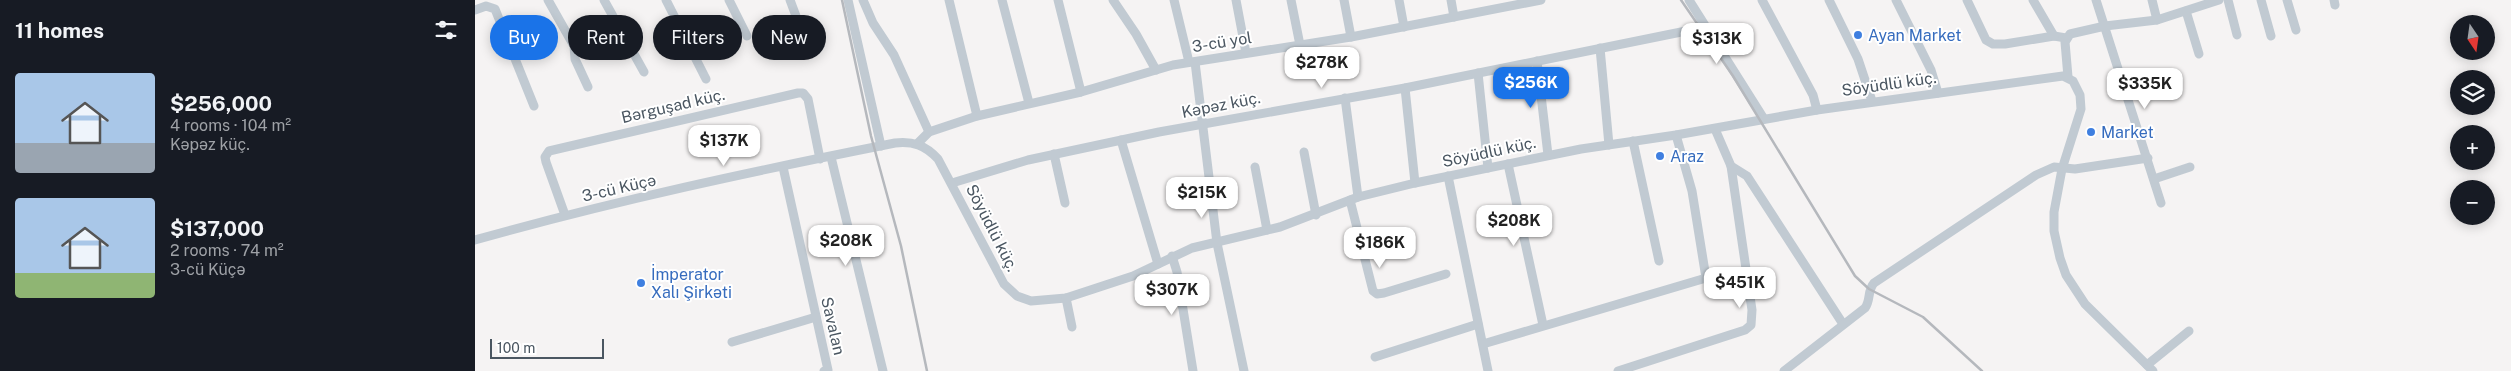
<!DOCTYPE html>
<meta charset="utf-8">
<style>
:root{--surface:#171b24;--page:#20242c;--text:#f1f3f6;--muted:#9ea1a6;--accent:#1a73e8}
body{margin:0;font-family:"Public Sans",sans-serif;background:var(--page);color:var(--text);height:100vh;display:flex;flex-direction:column;font-size:19px;white-space:nowrap}
*{box-sizing:border-box;margin:0}
p{font-size:16px;color:var(--muted)}
.icon{flex:none;width:28px;height:28px;fill:none;stroke:currentColor;stroke-width:2;stroke-linecap:round;stroke-linejoin:round}
.map{position:relative;flex:1;overflow:hidden}
.sheet{display:flex;flex-direction:column;background:var(--surface);width:475px}
.sheet>*{flex:none}
.guide{position:absolute;left:15px;top:15px;width:475px;height:45px;display:flex;gap:10px}
.needle{width:32px;rotate:167deg}
.tools{position:absolute;left:1975px;top:15px;display:grid;gap:10px}
.tools a{display:grid;place-items:center;width:45px;height:45px;border-radius:50%;background:var(--surface);box-shadow:0 2px 12px #0003;font-size:25px}
.scale{position:absolute;left:15px;bottom:12px;width:114px;box-sizing:border-box;padding-left:5px;border:2px solid #4a5661;border-top:0;font-size:14px;line-height:18px;white-space:nowrap;color:#4a5661;-webkit-text-stroke:4px #fff;paint-order:stroke}
.price{position:absolute;translate:-50% -42px;padding:0 11px;border-radius:10px;background:#fff;color:#222;font-size:16px;line-height:32px;filter:drop-shadow(0 1px 2px #0008)}
.price::after{content:'';position:absolute;left:50%;top:30px;width:15px;height:11px;margin-left:-8px;background:inherit;clip-path:polygon(0 0,100% 0,50% 100%)}
.price.on{background:var(--accent);color:#fff}
ul{padding:0;list-style:none}
li{display:flex;align-items:center;gap:15px;height:125px;padding:0 15px}
li span{display:grid;place-items:center;flex:none;width:140px;height:100px;border-radius:5px;color:#555}
li>.icon{margin-inline-start:auto}
span .icon{width:60px;height:60px;fill:#fffc;stroke-width:1}
li b{font-size:21px}
h2{display:flex;justify-content:space-between;align-items:center;height:60px;padding:0 15px;font-size:21px}
.tag{padding:0 18px;border-radius:22px;background:var(--surface);box-shadow:0 2px 12px #0003;font-size:18px;line-height:45px}
.tag.on{background:var(--accent);color:#fff}
main{display:flex;flex:1;min-height:0}
.map>svg:first-child{display:block}
</style>
<main>
<section class="sheet">
<h2>11 homes<svg class="icon" aria-label="filters" viewBox="0 0 24 24"><path d="M4 7h16M4 17h16"/><circle cx="9" cy="7" r="2"/><circle cx="15" cy="17" r="2"/></svg></h2>
<ul>
<li><span style="background:linear-gradient(#a9c7e8 70%,#9aa5b1 0)"><svg class="icon" aria-label="home" viewBox="0 0 24 24"><path d="M3 11l9-7 9 7M6 9v11h12V9"/></svg></span><div><b>$256,000</b><p>4 rooms · 104 m²</p><p>Kəpəz küç.</p></div></li>
<li><span style="background:linear-gradient(#a9c7e8 75%,#8fb573 0)"><svg class="icon" aria-label="home" viewBox="0 0 24 24"><path d="M3 11l9-7 9 7M6 9v11h12V9"/></svg></span><div><b>$137,000</b><p>2 rooms · 74 m²</p><p>3-cü Küçə</p></div></li>
</ul>
</section>
<div class="map">
<svg width="2036" height="371" viewBox="0 0 2036 371">
<rect width="100%" height="100%" fill="#f5f3f3"/>
<g fill="none" stroke-linecap="round" stroke-linejoin="round">
<g stroke="#c1cad2" stroke-width="9">
<polyline points="73,0 99,46 100,59 113,87"/>
<polyline points="129,0 169,72"/>
<polyline points="191,0 231,79"/>
<polyline points="254,0 272,36"/>
<polyline points="315,0 334,51"/>
<polyline points="373,0 406,146"/>
<polyline points="388,0 398,23 419,55 454,132"/>
<polyline points="474,0 502,116"/>
<polyline points="527,0 554,103"/>
<polyline points="583,0 606,92"/>
<polyline points="638,0 661,34 681,70"/>
<polyline points="699,0 714,62"/>
<polyline points="761,0 771,53"/>
<polyline points="816,0 825,45"/>
<polyline points="869,0 876,37"/>
<polyline points="924,0 929,27"/>
<polyline points="976,0 979,17"/>
<polyline points="1214,0 1289,119"/>
<polyline points="1287,0 1338,95 1342,110"/>
<polyline points="1354,0 1383,59 1397,101"/>
<polyline points="1421,0 1456,70 1463,93"/>
<polyline points="1492,0 1511,40 1518,44 1530,44 1579,36 1591,38"/>
<polyline points="1558,0 1579,36"/>
<polyline points="1621,0 1686,203"/>
<polyline points="1677,0 1682,20"/>
<polyline points="1753,0 1762,35"/>
<polyline points="1786,0 1796,36"/>
<polyline points="1812,0 1821,30"/>
<polyline points="1859,0 1860,5"/>
<polyline points="0,10 11,6 20,9 59,106"/>
<polyline points="1711,11 1724,54"/>
<polyline points="1125,48 1134,145"/>
<polyline points="1062,61 1073,155"/>
<polyline points="720,62 742,243 769,371"/>
<polyline points="1003,73 1013,168"/>
<polyline points="1593,77 1590,42 1595,34 1630,26 1682,20 1744,0"/>
<polyline points="930,88 940,183"/>
<polyline points="870,98 883,197"/>
<polyline points="1240,129 1256,166 1272,176 1368,324"/>
<polyline points="646,140 683,264"/>
<polyline points="1158,141 1184,261"/>
<polyline points="443,143 454,132 502,116 606,92 698,65 876,37 1066,0"/>
<polyline points="829,152 841,215"/>
<polyline points="579,154 590,203"/>
<polyline points="356,157 408,371"/>
<polyline points="1033,164 1068,325"/>
<polyline points="308,167 353,370 349,371"/>
<polyline points="780,167 792,230"/>
<polyline points="973,176 1013,371"/>
<polyline points="1679,179 1715,167"/>
<polyline points="477,183 553,160 684,132 930,88 1216,30 1228,24"/>
<polyline points="875,200 898,291 902,294 909,293 971,274"/>
<polyline points="90,215 71,162 70,157 74,151 323,93 328,93 333,99 345,159"/>
<path d="M0 240C138 201 279 171 420 143 438 141 450 145 463 159L529 284 542 296 556 301 591 298 658 276 717 248 805 227 883 197 940 183 1106 149 1201 135 1342 110 1588 76 1598 81 1605 95 1606 109 1587 169 1579 212V231L1585 258 1591 275 1610 304 1678 371"/>
<polyline points="697,256 702,272 718,371"/>
<polyline points="591,298 597,327"/>
<polyline points="257,342 341,317"/>
<polyline points="1008,344 1231,278 1217,191 1201,135"/>
<polyline points="900,357 1003,324"/>
<polyline points="1672,365 1714,331"/>
<polyline points="1143,371 1270,330 1276,325 1277,310 1256,166"/>
<path d="M1309 371 1390 308C1396 300 1392 291 1399 283L1561 175 1579 167 1600 169 1673 158"/>
</g>
<g stroke="#b5b8bd" stroke-width="2.5">
<polyline points="367,0 396,136 426,246 452,371"/>
<polyline points="1206,0 1258,76 1380,276 1394,289 1448,317 1507,371"/>
</g>
</g>
<g fill="#3f7fe0" stroke="#fff" stroke-width="2">
<circle cx="1383" cy="35" r="5"/>
<circle cx="1616" cy="132" r="5"/>
<circle cx="1185" cy="156" r="5"/>
<circle cx="166" cy="283" r="5"/>
</g>
<g text-anchor="middle" dominant-baseline="central" stroke-width="4" stroke-linejoin="round" paint-order="stroke">
<g font-size="16" fill="#366cbe" stroke="#fff" text-anchor="start">
<text x="1393" y="35">Ayan Market</text>
<text x="1626" y="132">Market</text>
<text x="1195" y="156">Araz</text>
<text x="176" y="274">İmperator<tspan x="176" dy="18">Xalı Şirkəti</tspan></text>
</g>
<g font-size="16" fill="#4a5661" stroke="#fff">
<text transform="translate(747 42) rotate(-9)">3-cü yol</text>
<text transform="translate(1414 84) rotate(-8)">Söyüdlü küç.</text>
<text transform="translate(746 105) rotate(-11)">Kəpəz küç.</text>
<text transform="translate(198 106) rotate(-13)">Bərguşad küç.</text>
<text transform="translate(1014 152) rotate(-12)">Söyüdlü küç.</text>
<text transform="translate(144 188) rotate(-13)">3-cü Küçə</text>
<text transform="translate(517 228) rotate(63)">Söyüdlü küç.</text>
<text transform="translate(358 326) rotate(77)">Savalan</text>
</g>
</g>
</svg>
<div class="tools">
<a><svg class="needle" viewBox="-14 -14 28 28"><path d="M0-13l5 13h-10z" fill="#e53935"/><path d="M0 13l5-13h-10z" fill="#9ea1a6"/></svg></a>
<a><svg class="icon" aria-label="layers" viewBox="0 0 24 24"><path d="M12 4l9 5-9 5-9-5zM3 14l9 5 9-5"/></svg></a>
<a>+</a>
<a>−</a>
</div>
<div class="scale">100 m</div>
<b class="price" style="left:1242px;top:65px">$313K</b>
<b class="price" style="left:847px;top:89px">$278K</b>
<b class="price on" style="left:1056px;top:109px">$256K</b>
<b class="price" style="left:1670px;top:110px">$335K</b>
<b class="price" style="left:249px;top:167px">$137K</b>
<b class="price" style="left:727px;top:219px">$215K</b>
<b class="price" style="left:1039px;top:247px">$208K</b>
<b class="price" style="left:371px;top:267px">$208K</b>
<b class="price" style="left:905px;top:269px">$186K</b>
<b class="price" style="left:1265px;top:309px">$451K</b>
<b class="price" style="left:697px;top:316px">$307K</b>
<div class="guide">
<a class="tag on">Buy</a>
<a class="tag">Rent</a>
<a class="tag">Filters</a>
<a class="tag">New</a>
</div>
</div>
</main>
